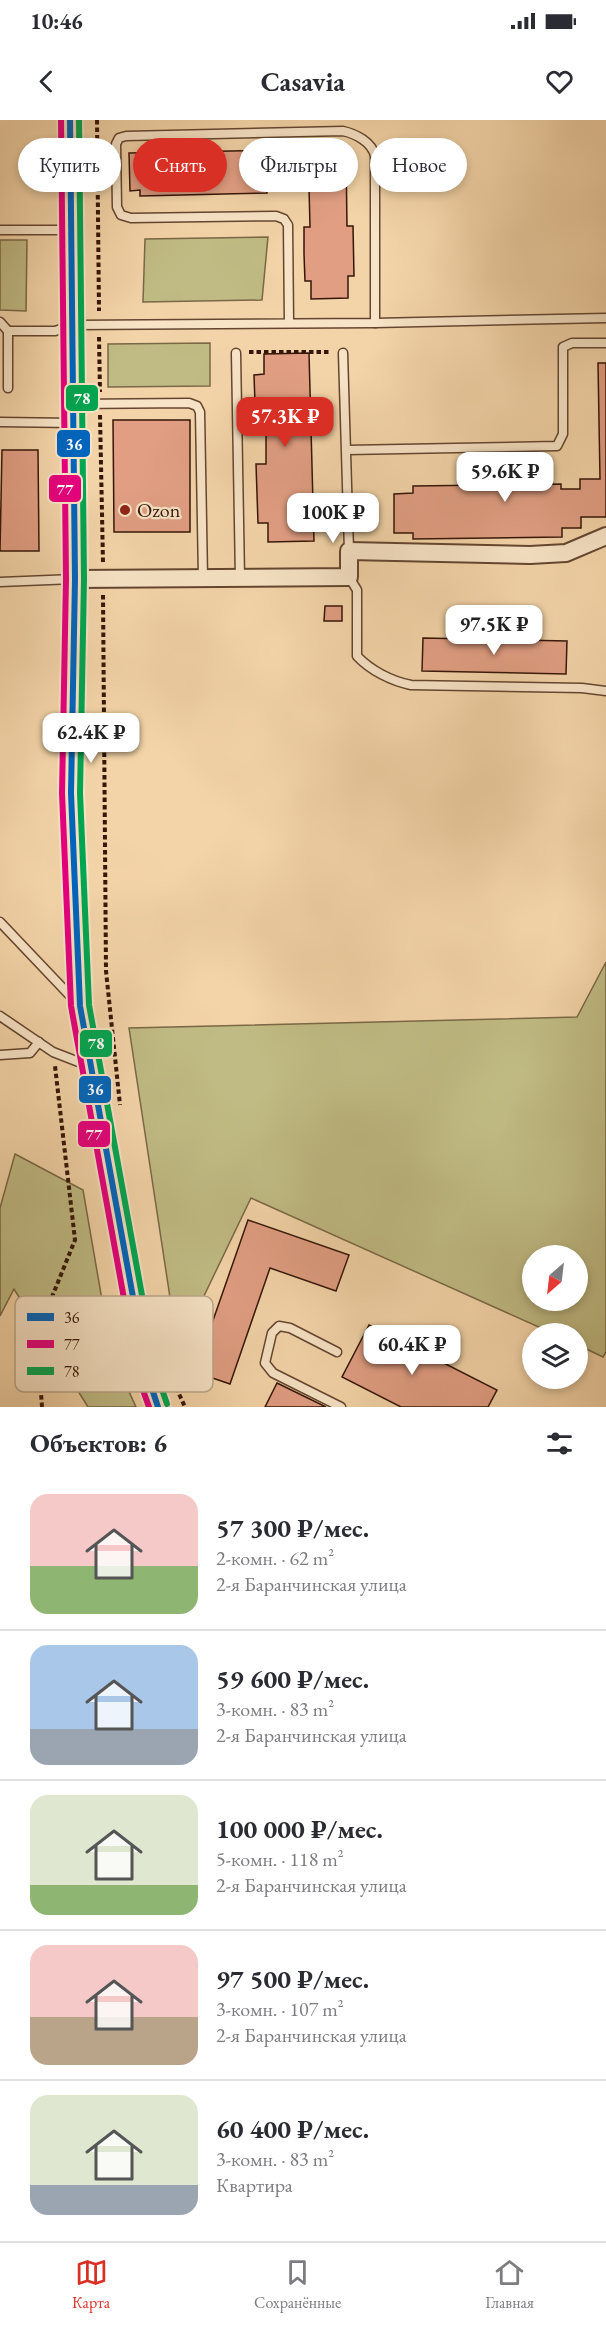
<!DOCTYPE html>
<html lang="ru">
<meta charset="utf-8">
<style>
:root{--surface:#fff;--page:#f7f7f7;--text:#2b2b33;--muted:#7c7c81;--line:#e1e1e2;--accent:#d93025}
body{margin:0;font-family:"EB Garamond",serif;background:var(--page);color:var(--text);height:100vh;display:flex;flex-direction:column;font-size:22px;white-space:nowrap}
*{box-sizing:border-box;margin:0}
p{font-size:20px;color:var(--muted)}
.icon{flex:none;width:33px;height:33px;fill:none;stroke:currentColor;stroke-width:2;stroke-linecap:round;stroke-linejoin:round}
.map{position:relative;height:1287px;overflow:hidden}
.details{display:flex;flex-direction:column;background:var(--surface);flex:1}
.details>*{flex:none}
.top-card{position:absolute;left:18px;top:18px;width:570px;height:54px;display:flex;gap:12px}
.needle{width:39px;rotate:208deg}
.fabs{position:absolute;left:522px;top:1125px;display:grid;gap:12px}
.fabs a{display:grid;place-items:center;width:66px;height:66px;border-radius:50%;background:var(--surface);box-shadow:0 3px 9px #0003;font-size:30px}
.price{position:absolute;translate:-50% -51px;padding:0 14px;border-radius:12px;background:#fff;color:#222;font-size:20px;line-height:39px;filter:drop-shadow(0 2px 3px #0008)}
.price::after{content:'';position:absolute;left:50%;top:36px;width:18px;height:14px;margin-left:-9px;background:inherit;clip-path:polygon(0 0,100% 0,50% 100%)}
.price.current{background:var(--accent);color:#fff}
ul{padding:0;list-style:none}
li{display:flex;align-items:center;gap:18px;height:150px;padding:0 30px}
li+li{border-top:2px solid var(--line)}
li span{display:grid;place-items:center;flex:none;width:168px;height:120px;border-radius:18px;color:#555}
li>.icon{margin-inline-start:auto}
span .icon{width:72px;height:72px;fill:#fffc;stroke-width:1}
li b{font-size:26px}
h2{display:flex;justify-content:space-between;align-items:center;height:72px;padding:0 30px;font-size:26px}
.pill{padding:0 21px;border-radius:27px;background:var(--surface);box-shadow:0 3px 9px #0003;font-size:21px;line-height:54px}
.pill.current{background:var(--accent);color:#fff}
.status{display:flex;justify-content:space-between;align-items:center;height:42px;padding:0 30px;background:var(--surface);direction:ltr}
.status svg{height:16px;fill:currentColor}
header{display:flex;justify-content:space-between;align-items:center;height:78px;padding:0 30px;background:var(--surface);font-size:27px;font-weight:700}
.tab-bar{display:flex;justify-content:space-around;align-items:center;height:84px;border-top:2px solid var(--line);background:var(--surface);font-size:16px;color:var(--muted)}
.tab-bar a{display:grid;justify-items:center;gap:3px}
.tab-bar .current{color:var(--accent)}
.map>svg:first-child{display:block}
</style>
<div class="status"><b>10:46</b><svg viewBox="0 0 49 12"><path d="M0 12V9h3v3zM5 12V6h3v6zM10 12V3h3v9zM15 12V0h3v12zM26 1h20v11H26zM47 4h2v5h-2z"/></svg></div>
<header><svg class="icon" aria-label="back" viewBox="0 0 24 24"><path d="M15 5l-7 7 7 7"/></svg>Casavia<svg class="icon" aria-label="heart" viewBox="0 0 24 24"><path d="M12 20l-8-8c-3-5 5-10 8-4 3-6 11-1 8 4z"/></svg></header>
<div class="map">
<svg width="606" height="1287" viewBox="0 0 606 1287">
<rect width="100%" height="100%" fill="#f3d4a8"/>
<filter id="stains"><feTurbulence type="fractalNoise" baseFrequency=".00333" numOctaves="4"/><feColorMatrix values="0 0 0 0 .2 0 0 0 0 .09 0 0 0 0 .02 0 0 0 .5 -.17"/></filter>
<radialGradient id="worn" r=".72"><stop offset=".6" stop-color="#630" stop-opacity="0"/><stop offset="1" stop-color="#630" stop-opacity=".3"/></radialGradient>
<g fill="#c0bb84" stroke="#7a6846" stroke-width="1.5" fill-rule="evenodd">
<polygon points="268,117 262,180 143,182 145,119"/>
<polygon points="0,120 27,120 26,191 0,190"/>
<polygon points="210,223 210,266 108,267 108,224"/>
<path d="M606 842V1232L603 1237 578 1225V1214L552 1213 251 1078 178 1230 129 908 577 897ZM532 1136H578V1180H532Z"/>
<polygon points="15,1034 83,1070 111,1232 136,1287 88,1287 14,1169 0,1196 0,1088"/>
</g>
<g fill="#e19e83" stroke="#351608" stroke-width="1.5">
<polygon points="336,29 336,34 346,33 347,106 353,106 354,156 348,156 348,178 311,179 311,161 305,161 304,134 304,107 310,107 309,67 266,68 267,73 140,76 140,70 130,71 129,33"/>
<polygon points="309,233 314,421 268,422 268,403 258,403 256,344 266,344 266,311 256,311 254,255 264,254 264,234"/>
<polygon points="598,243 606,243 606,397 581,397 581,408 562,408 562,417 413,419 413,413 394,413 394,374 413,373 413,366 561,364 561,369 580,369 580,359 600,359"/>
<polygon points="113,300 190,300 190,412 114,412"/>
<polygon points="2,330 38,330 39,431 0,431"/>
<polygon points="325,486 342,486 342,501 324,501"/>
<polygon points="423,518 567,521 566,554 422,551"/>
<polygon points="248,1100 349,1135 336,1171 270,1148 230,1264 195,1252"/>
<polygon points="369,1205 497,1270 488,1287 401,1287 342,1257"/>
<polygon points="277,1263 326,1287 265,1287"/>
</g>
<g fill="none" stroke-linecap="round" stroke-linejoin="round">
<g stroke="#644630" stroke-width="11">
<g id="service">
<polyline points="0,110 71,110"/>
<polyline points="0,202 8,211"/>
<polyline points="375,203 606,198"/>
<polyline points="236,233 240,458"/>
<polyline points="343,233 349,431"/>
<path d="M8 268V211H55L73 205 375 203V36C372 22 356 14 343 11L126 16 119 18 116 24 117 87 121 95 131 98 276 96 284 99 288 105 289 203"/>
<polyline points="74,284 189,283 197,286 200,292 203,458"/>
<polyline points="0,302 74,303"/>
<polyline points="347,330 557,326 563,314 563,227 572,223 606,223"/>
<path d="M349 457 357 470V536C370 550 391 561 411 565L582 568 606 571"/>
<polyline points="0,462 74,459"/>
<polyline points="0,802 76,882"/>
<polyline points="0,896 53,932 89,946"/>
<polyline points="0,935 30,933 39,922"/>
<polyline points="337,1232 290,1208 279,1206 272,1213 265,1243 273,1253 341,1287"/>
</g>
</g>
<g stroke="#644630" stroke-width="20">
<polyline id="minor" points="75,459 349,457 349,431 530,435 566,433 606,416"/>
</g>
<g stroke="#644630" stroke-width="24">
<polyline id="tertiary" points="70,0 75,459 71,673 80,886 147,1254 158,1287"/>
</g>
<g stroke="#351608" stroke-width="4" stroke-dasharray="4.5 3" stroke-linecap="butt">
<polyline points="97,0 99,191"/>
<polyline points="99,217 100,272"/>
<polyline points="249,232 331,232"/>
<polyline points="100,295 103,443"/>
<polyline points="103,475 106,851 120,985"/>
<polyline points="170,1254 185,1287"/>
<polyline points="42,1287 37,1214 75,1120 55,946"/>
</g>
<use href="#service" stroke="#f7e3c6" stroke-width="8"/>
<use href="#minor" stroke="#f7e3c6" stroke-width="16"/>
<use href="#tertiary" stroke="#f7e3c6" stroke-width="21"/>
<g stroke="#f7e3c6" stroke-width="10">
<polyline id="bus-1" points="70,0 75,459 71,673 80,886 147,1254 158,1287"/>
</g>
<g stroke="#f7e3c6" stroke-width="10">
<polyline id="bus-2" points="61,0 66,459 62,673 71,886 138,1256 149,1287"/>
</g>
<g stroke="#f7e3c6" stroke-width="10">
<polyline id="bus-3" points="79,0 84,459 80,673 89,885 156,1252 167,1284"/>
</g>
<use href="#bus-1" stroke="#0065bd" stroke-width="6"/>
<use href="#bus-2" stroke="#e5007d" stroke-width="6"/>
<use href="#bus-3" stroke="#00a651" stroke-width="6"/>
</g>
<circle fill="#8f2418" stroke="#f7e3c6" stroke-width="2" cx="125" cy="390" r="6"/>
<g text-anchor="middle" dominant-baseline="central" stroke-width="4.5" stroke-linejoin="round" paint-order="stroke">
<g font-size="20" fill="#351608" stroke="#f7e3c6" text-anchor="start">
<text x="137" y="390">Ozon</text>
</g>
</g>
<rect x="15" y="1176" width="198" height="96" rx="9" fill="#f7e3c6" stroke="#bda68d" stroke-width="1.5"/>
<rect x="27" y="1193" width="27" height="8" fill="#0065bd"/>
<rect x="27" y="1220" width="27" height="8" fill="#e5007d"/>
<rect x="27" y="1247" width="27" height="8" fill="#00a651"/>
<g font-size="16" fill="#351608">
<text x="64" y="1203">36</text>
<text x="64" y="1230">77</text>
<text x="64" y="1257">78</text>
</g>
<g stroke="#f7e3c6" stroke-width="2">
<rect x="65" y="264" width="34" height="28" rx="6" fill="#00a651"/>
<rect x="56" y="309" width="35" height="29" rx="6" fill="#0065bd"/>
<rect x="48" y="354" width="34" height="29" rx="6" fill="#e5007d"/>
<rect x="79" y="909" width="34" height="29" rx="6" fill="#00a651"/>
<rect x="78" y="955" width="34" height="29" rx="6" fill="#0065bd"/>
<rect x="77" y="1000" width="34" height="28" rx="6" fill="#e5007d"/>
</g>
<g font-size="16" text-anchor="middle" font-weight="bold" fill="#fff">
<text x="82" y="284">78</text>
<text x="74" y="330">36</text>
<text x="65" y="375">77</text>
<text x="96" y="929">78</text>
<text x="95" y="975">36</text>
<text x="94" y="1020">77</text>
</g>
<rect width="100%" height="100%" filter="url(#stains)"/>
<rect width="100%" height="100%" fill="url(#worn)"/>
</svg>
<div class="fabs">
<a><svg class="needle" viewBox="-14 -14 28 28"><path d="M0-13l5 13h-10z" fill="#e53935"/><path d="M0 13l5-13h-10z" fill="#7c7c81"/></svg></a>
<a><svg class="icon" aria-label="layers" viewBox="0 0 24 24"><path d="M12 4l9 5-9 5-9-5zM3 14l9 5 9-5"/></svg></a>
</div>
<b class="price current" style="left:285px;top:328px">57.3K ₽</b>
<b class="price" style="left:505px;top:383px">59.6K ₽</b>
<b class="price" style="left:333px;top:424px">100K ₽</b>
<b class="price" style="left:494px;top:536px">97.5K ₽</b>
<b class="price" style="left:91px;top:644px">62.4K ₽</b>
<b class="price" style="left:412px;top:1256px">60.4K ₽</b>
<div class="top-card">
<a class="pill">Купить</a>
<a class="pill current">Снять</a>
<a class="pill">Фильтры</a>
<a class="pill">Новое</a>
</div>
</div>
<section class="details">
<h2>Объектов: 6<svg class="icon" aria-label="filters" viewBox="0 0 24 24"><path d="M4 7h16M4 17h16"/><circle cx="9" cy="7" r="2"/><circle cx="15" cy="17" r="2"/></svg></h2>
<ul>
<li><span style="background:linear-gradient(#f6c9c9 60%,#8fb573 0)"><svg class="icon" aria-label="home" viewBox="0 0 24 24"><path d="M3 11l9-7 9 7M6 9v11h12V9"/></svg></span><div><b>57 300 ₽/мес.</b><p>2-комн. · 62 m²</p><p>2-я Баранчинская улица</p></div></li>
<li><span style="background:linear-gradient(#a9c7e8 70%,#9aa5b1 0)"><svg class="icon" aria-label="home" viewBox="0 0 24 24"><path d="M3 11l9-7 9 7M6 9v11h12V9"/></svg></span><div><b>59 600 ₽/мес.</b><p>3-комн. · 83 m²</p><p>2-я Баранчинская улица</p></div></li>
<li><span style="background:linear-gradient(#dfe7d0 75%,#8fb573 0)"><svg class="icon" aria-label="home" viewBox="0 0 24 24"><path d="M3 11l9-7 9 7M6 9v11h12V9"/></svg></span><div><b>100 000 ₽/мес.</b><p>5-комн. · 118 m²</p><p>2-я Баранчинская улица</p></div></li>
<li><span style="background:linear-gradient(#f6c9c9 60%,#b9a48a 0)"><svg class="icon" aria-label="home" viewBox="0 0 24 24"><path d="M3 11l9-7 9 7M6 9v11h12V9"/></svg></span><div><b>97 500 ₽/мес.</b><p>3-комн. · 107 m²</p><p>2-я Баранчинская улица</p></div></li>
<li><span style="background:linear-gradient(#dfe7d0 75%,#9aa5b1 0)"><svg class="icon" aria-label="home" viewBox="0 0 24 24"><path d="M3 11l9-7 9 7M6 9v11h12V9"/></svg></span><div><b>60 400 ₽/мес.</b><p>3-комн. · 83 m²</p><p>Квартира</p></div></li>
</ul>
</section>
<nav class="tab-bar">
<a class="current"><svg class="icon" aria-label="map" viewBox="0 0 24 24"><path d="M3 6l6-2 6 2 6-2v14l-6 2-6-2-6 2zM9 4v14M15 6v14"/></svg>Карта</a>
<a><svg class="icon" aria-label="saved" viewBox="0 0 24 24"><path d="M7 4h10v16l-5-4-5 4z"/></svg>Сохранённые</a>
<a><svg class="icon" aria-label="home" viewBox="0 0 24 24"><path d="M3 11l9-7 9 7M6 9v11h12V9"/></svg>Главная</a>
</nav>
